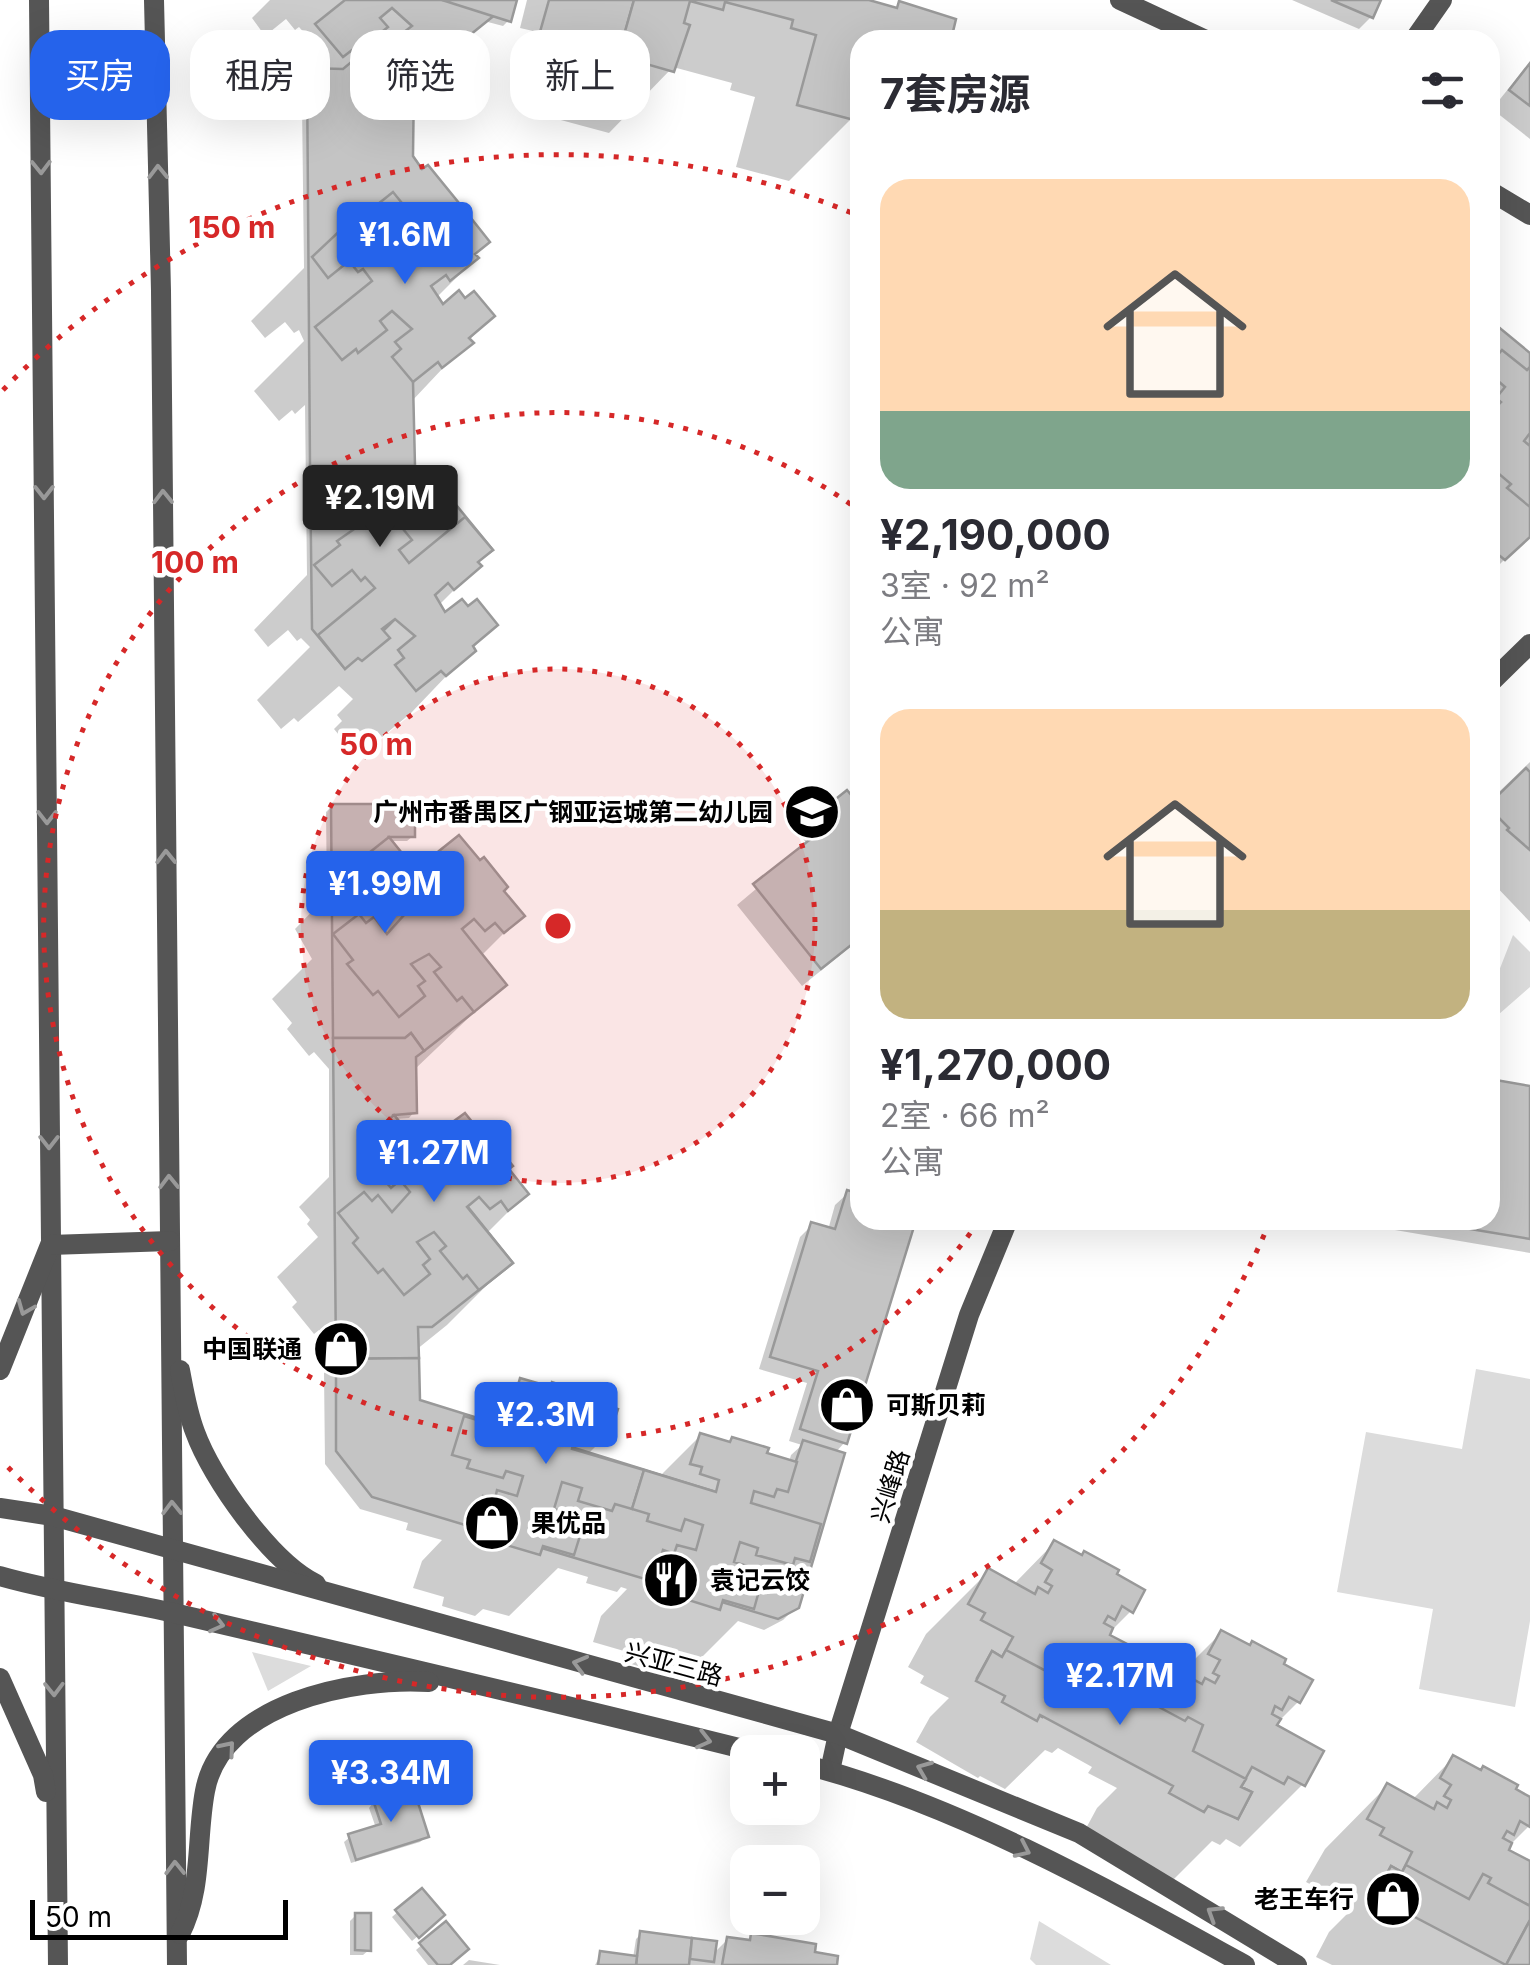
<!DOCTYPE html>
<html lang="zh">
<meta charset="utf-8">
<style>
:root{--surface:#fff;--page:#f7f7f7;--text:#2b2b33;--muted:#7c7c81;--accent:#2563eb}
body{margin:0;font-family:Inter,"Noto Sans SC",sans-serif;background:var(--page);color:var(--text);height:100vh;display:flex;flex-direction:column;font-size:38px;white-space:nowrap}
*{box-sizing:border-box;margin:0}
p{font-size:32px;color:var(--muted)}
.icon{flex:none;width:55px;height:55px;fill:none;stroke:currentColor;stroke-width:2;stroke-linecap:round;stroke-linejoin:round}
.map{position:relative;flex:1;overflow:hidden}
.side{position:absolute;left:850px;top:30px;width:650px;height:1200px;display:flex;flex-direction:column;background:var(--surface);border-radius:30px;box-shadow:0 10px 40px #0002}
.side>*{flex:none}
.top-card{position:absolute;left:30px;top:30px;width:670px;height:90px;display:flex;gap:20px}
.fabs{position:absolute;left:730px;top:1735px;display:grid;gap:20px}
.fabs a{display:grid;place-items:center;width:90px;height:90px;border-radius:20px;background:var(--surface);box-shadow:0 10px 40px #0002;font-size:50px}
.scale{position:absolute;left:30px;bottom:25px;width:258px;box-sizing:border-box;padding-left:10px;border:5px solid #000;border-top:0;font-size:28px;line-height:35px;white-space:nowrap;color:#000;-webkit-text-stroke:8px #fff;paint-order:stroke}
.price{position:absolute;translate:-50% -85px;padding:0 22px;border-radius:10px;background:var(--accent);color:#fff;font-size:32px;line-height:65px;filter:drop-shadow(0 2px 5px #0008)}
.price::after{content:'';position:absolute;left:50%;top:60px;width:30px;height:22px;margin-left:-15px;background:inherit;clip-path:polygon(0 0,100% 0,50% 100%)}
.price.active{background:#222;color:#fff}
ul{padding:0;list-style:none}
li{display:grid;align-content:center;gap:20px;height:530px;padding:0 30px}
li span{display:grid;place-items:center;height:310px;border-radius:30px;color:#555}
li>.icon{margin-inline-start:auto}
span .icon{width:180px;height:180px;fill:#fffc;stroke-width:1}
li b{font-size:42px}
h2{display:flex;justify-content:space-between;align-items:center;height:120px;padding:0 30px;font-size:42px}
.chip{padding:0 35px;border-radius:30px;background:var(--surface);box-shadow:0 10px 40px #0002;font-size:35px;line-height:90px}
.chip.active{background:var(--accent);color:#fff}
.map>svg:first-child{display:block}
</style>
<div class="map">
<svg width="1530" height="1965" viewBox="0 0 1530 1965">
<rect width="100%" height="100%" fill="#fff"/>
<g fill="#dcdcdc">
<polygon points="1513,935 1530,952 1530,987 1490,1022 1490,994"/>
<polygon points="1476,1369 1530,1379 1530,1621 1515,1707 1419,1689 1433,1609 1337,1592 1366,1432 1462,1449"/>
<polygon points="252,1652 311,1666 268,1691"/>
<polygon points="1039,1921 1111,1965 1036,1965 1030,1959"/>
</g>
<g fill="#0003">
<polygon points="270,0 514,0 508,21 503,26 484,21 423,87 393,51 390,54 420,91 411,100 410,157 476,258 436,298 442,308 492,316 411,402 413,467 478,566 438,606 445,616 495,625 411,713 382,737 377,731 352,751 334,729 342,721 337,715 353,699 339,686 298,722 294,718 281,729 257,700 310,647 301,638 297,641 288,630 268,647 254,630 307,575 305,405 295,414 292,410 279,421 254,391 304,341 299,330 294,333 285,322 265,338 251,321 304,268 302,105 295,111 292,107 279,118 254,88 307,36 299,27 295,30 286,19 265,36 252,18"/>
<polygon points="527,0 859,0 894,9 900,4 948,40 860,40 860,121 851,119 789,181 736,167 755,97 730,90 732,83 673,67 609,133 557,119 574,56 529,44 533,31 520,28"/>
<polygon points="1292,0 1378,0 1371,17 1359,29"/>
<polygon points="1530,62 1530,139 1492,109"/>
<polygon points="1490,323 1530,356 1530,534 1490,574"/>
<polygon points="1530,762 1530,922 1490,880 1490,807 1503,794 1500,791"/>
<polygon points="847,794 857,805 860,803 860,939 802,986 737,905 808,845 800,835"/>
<polygon points="332,806 413,836 407,841 389,841 417,876 459,838 521,916 481,956 504,984 414,1070 414,1112 409,1118 394,1119 422,1154 445,1131 506,1169 526,1194 486,1234 509,1263 447,1325 416,1350 417,1402 479,1423 521,1381 549,1389 553,1385 584,1401 607,1435 586,1456 658,1478 700,1436 728,1444 732,1440 789,1462 791,1455 802,1445 789,1441 807,1383 759,1369 800,1237 812,1225 828,1230 835,1205 848,1193 860,1197 860,1220 913,1220 845,1442 835,1453 796,1607 783,1620 764,1630 738,1621 689,1670 663,1663 655,1671 621,1661 624,1651 593,1642 601,1616 627,1589 621,1587 617,1592 586,1583 588,1577 558,1568 509,1616 483,1609 475,1616 442,1606 444,1597 413,1588 422,1561 442,1540 406,1530 408,1523 360,1509 325,1464 324,1373 331,1367 331,1344 319,1330 314,1334 292,1307 297,1302 277,1277 318,1237 307,1224 310,1220 299,1207 329,1177 329,1069 314,1052 309,1056 287,1029 292,1023 272,999 312,959 295,929 327,896 326,812"/>
<polygon points="1490,1082 1530,1089 1530,1253 1336,1220 1490,1220"/>
<polygon points="1054,1543 1114,1575 1131,1611 1106,1636 1179,1675 1221,1633 1281,1665 1298,1702 1274,1726 1303,1784 1240,1847 1226,1839 1220,1845 1212,1841 1173,1880 1084,1832 1097,1808 1117,1788 1088,1773 1092,1767 1058,1748 1052,1753 1045,1750 1005,1789 980,1776 978,1778 916,1742 930,1717 949,1698 920,1683 924,1676 908,1667 926,1634 988,1572 1013,1585"/>
<polygon points="1453,1758 1530,1798 1530,1825 1505,1850 1530,1864 1530,1965 1332,1965 1316,1957 1329,1932 1348,1913 1319,1898 1323,1891 1306,1882 1325,1849 1387,1786 1412,1800"/>
<polygon points="374,1802 426,1837 420,1842 351,1863 344,1842 350,1837 376,1828 369,1808"/>
<polygon points="421,1891 442,1915 412,1941 392,1917"/>
<polygon points="356,1915 369,1950 363,1955 350,1955 350,1921"/>
<polygon points="445,1925 447,1965 428,1965 416,1950"/>
<polygon points="641,1934 714,1944 712,1955 728,1939 746,1942 752,1936 812,1954 834,1965 595,1965 601,1954 633,1958 636,1939"/>
<polygon points="469,1960 500,1965 463,1965"/>
</g>
<g fill="#c4c4c4" stroke="#999" stroke-width="2.5">
<polygon points="345,0 485,0 496,14 470,35 474,40 443,65 438,59 414,80 393,54 401,46 395,39 412,26 392,8 380,18 388,27 359,50 356,47 343,57 315,24"/>
<polygon points="442,0 517,0 511,22"/>
<polygon points="549,0 634,0 619,54 540,32"/>
<polygon points="634,0 869,0 897,8 899,1 956,19 951,40 860,40 860,97 854,120 797,105 816,35 791,28 793,20 725,2 723,10 690,1 684,23 690,25 674,72 618,56"/>
<polygon points="1331,0 1381,0 1373,18"/>
<polygon points="379,39 414,80 413,156 422,169 428,165 463,208 431,286 413,382 415,466 310,466 307,68 343,69"/>
<polygon points="1530,63 1530,106 1509,90"/>
<polygon points="393,192 410,213 400,221 409,231 396,242 406,254 463,208 490,242 475,254 479,258 450,281 446,275 431,286 443,304 459,290 465,298 474,291 495,316 469,338 474,343 442,368 438,362 413,382 392,357 401,349 395,342 412,329 392,311 380,321 387,330 358,353 356,349 342,360 315,327 372,281 363,269 358,272 349,261 328,278 312,257 364,208 368,212"/>
<polygon points="1490,320 1530,353 1530,537 1505,560 1490,548"/>
<polygon points="1502,350 1527,370 1530,367 1530,433 1524,441 1530,446 1530,507 1507,488 1511,484 1498,473 1494,478 1490,476 1490,413 1501,402 1496,398 1505,387 1490,374 1490,364"/>
<polygon points="310,466 415,466 425,478 430,473 493,550 395,619 345,669 312,629"/>
<polygon points="396,500 413,521 403,529 412,540 399,550 409,563 465,517 493,550 478,562 482,566 454,590 448,583 435,595 445,612 462,599 468,606 477,599 498,625 473,646 476,651 446,676 441,671 416,691 395,665 404,658 398,650 415,636 395,619 382,629 390,638 362,661 358,658 345,669 318,635 375,588 365,577 361,581 352,570 332,586 314,565 340,545 337,541"/>
<polygon points="1526,768 1530,772 1530,850 1507,830 1509,828 1490,809 1490,803"/>
<polygon points="847,790 857,802 860,800 860,938 821,969 753,884 826,827 817,814"/>
<polygon points="331,804 415,804 415,837 389,837 474,1012 424,1051 411,1033 405,1038 333,1038"/>
<polygon points="459,835 480,860 484,857 508,887 504,891 525,916 504,933 495,923 485,931 474,919 462,929 507,985 474,1012 462,997 457,1001 434,972 441,967 429,954 411,964 425,981 418,986 425,996 399,1017 378,991 373,995 347,964 353,960 333,934 359,914 366,923 374,917 387,934 405,914 395,902 385,909 363,881 366,878 355,864 389,837 435,894 447,885 444,880 455,871 439,851"/>
<polygon points="411,1033 424,1051 416,1057 417,1113 394,1115 513,1263 432,1327 418,1327 419,1358 336,1359 333,1038 405,1038"/>
<polygon points="1490,1079 1530,1086 1530,1239 1416,1220 1490,1220"/>
<polygon points="465,1113 485,1138 489,1136 513,1166 509,1169 529,1194 508,1211 501,1201 490,1209 479,1197 467,1207 513,1263 479,1290 467,1275 463,1279 440,1251 446,1246 434,1232 417,1242 430,1259 423,1265 430,1274 404,1295 383,1269 378,1273 353,1243 358,1238 338,1213 364,1192 372,1201 378,1195 392,1212 410,1192 400,1180 391,1188 367,1159 371,1156 360,1143 394,1115 441,1173 453,1163 449,1158 460,1150 443,1129"/>
<polygon points="847,1190 860,1194 860,1220 916,1220 847,1444 800,1429 818,1371 770,1357 811,1222 835,1229"/>
<polygon points="419,1358 420,1400 716,1492 795,1464 803,1440 845,1453 799,1608 778,1619 372,1497 336,1451 336,1359"/>
<polygon points="520,1378 551,1387 552,1382 589,1394 587,1399 618,1409 609,1436 598,1433 595,1443 575,1437 572,1449 644,1470 632,1509 615,1504 612,1511 578,1501 582,1488 562,1482 554,1509 574,1515 572,1522 583,1526 574,1555 543,1546 540,1555 503,1544 505,1534 474,1525 483,1496 495,1499 497,1490 517,1496 523,1476 506,1471 503,1478 467,1468 470,1460 452,1455 464,1416 536,1438 539,1426 520,1421 522,1413 511,1410"/>
<polygon points="700,1433 730,1442 732,1437 769,1448 767,1453 797,1462 788,1492 777,1489 774,1497 754,1491 751,1503 821,1524 810,1562 795,1558 793,1565 756,1555 758,1548 740,1542 734,1562 754,1568 752,1577 762,1580 754,1609 723,1600 720,1610 682,1598 685,1589 654,1580 663,1550 674,1554 677,1545 696,1550 703,1525 685,1519 681,1531 647,1521 649,1514 632,1509 644,1470 716,1492 719,1480 700,1474 702,1467 690,1464"/>
<polygon points="1054,1540 1082,1555 1084,1551 1119,1570 1117,1574 1145,1590 1133,1613 1122,1606 1115,1620 1108,1616 1104,1623 1113,1628 1110,1635 1156,1659 1137,1695 1121,1686 1117,1692 1085,1676 1075,1696 1085,1701 1070,1728 1043,1714 1042,1717 977,1678 992,1651 1002,1657 1013,1637 981,1620 985,1613 968,1604 988,1568 1035,1594 1038,1587 1048,1593 1052,1586 1045,1582 1052,1570 1041,1563"/>
<polygon points="1221,1630 1250,1645 1252,1641 1286,1659 1284,1664 1313,1680 1300,1703 1289,1697 1282,1710 1275,1706 1272,1714 1281,1719 1277,1725 1324,1751 1305,1786 1288,1777 1284,1784 1252,1767 1241,1787 1252,1792 1238,1819 1144,1769 1160,1742 1170,1747 1181,1727 1149,1710 1153,1704 1137,1695 1156,1659 1202,1684 1205,1678 1215,1683 1219,1676 1213,1673 1220,1660 1208,1654"/>
<polygon points="1006,1650 1071,1684 1085,1661 1091,1664 1088,1669 1185,1721 1188,1717 1203,1725 1193,1751 1246,1779 1241,1787 1252,1792 1238,1819 1208,1806 1204,1812 1169,1793 1173,1786 1040,1715 1037,1721 1002,1702 1005,1696 976,1681 992,1651 1002,1657"/>
<polygon points="1453,1755 1481,1770 1483,1766 1518,1785 1516,1789 1530,1797 1530,1827 1520,1821 1514,1835 1507,1831 1503,1838 1512,1843 1509,1850 1530,1861 1530,1906 1519,1900 1516,1907 1485,1890 1474,1910 1484,1916 1469,1943 1402,1910 1403,1908 1377,1893 1391,1866 1402,1872 1412,1852 1380,1835 1384,1828 1367,1819 1387,1783 1434,1809 1437,1802 1447,1808 1451,1800 1444,1796 1451,1785 1440,1778"/>
<polygon points="413,1787 429,1837 356,1860 348,1834 381,1824 373,1800"/>
<polygon points="1406,1865 1469,1899 1483,1874 1491,1878 1488,1883 1530,1906 1530,1920 1506,1965 1375,1896 1391,1866 1402,1872"/>
<polygon points="422,1888 445,1915 419,1938 395,1910"/>
<polygon points="355,1913 371,1913 371,1951 355,1950"/>
<polygon points="1530,1920 1530,1965 1506,1965"/>
<polygon points="446,1921 469,1949 450,1965 438,1965 419,1943"/>
<polygon points="640,1931 692,1938 689,1965 636,1965"/>
<polygon points="751,1933 816,1944 815,1952 838,1956 837,1965 722,1965 727,1937 750,1940"/>
<polygon points="692,1938 717,1941 714,1962 690,1959"/>
<polygon points="600,1951 637,1956 636,1965 598,1965"/>
</g>
<g fill="none" stroke-linecap="round" stroke-linejoin="round">
<polyline stroke="#555" stroke-width="20" points="1414,40 1442,0"/>
<g stroke="#555" stroke-width="20">
<polyline points="1490,683 1530,644"/>
<polyline points="830,1771 838,1734 969,1315 1008,1220"/>
</g>
<g stroke="#555" stroke-width="20">
<polyline points="39,0 58,1965"/>
<polyline points="154,0 161,291 177,1965"/>
<polyline points="1120,0 1206,40"/>
<polyline points="1490,191 1530,215"/>
<polyline points="0,1370 50,1245 170,1241"/>
<path d="M180 1370C184 1391 187 1411 195 1432 212 1479 271 1562 316 1584"/>
<polyline points="0,1508 53,1516 838,1734 1079,1833 1297,1965"/>
<path d="M0 1576C59 1593 119 1600 178 1614 371 1659 563 1704 755 1752"/>
<polyline points="0,1678 43,1775 46,1792"/>
<path d="M802 1764C953 1802 1110 1890 1245 1965"/>
<path d="M180 1934C203 1890 196 1838 205 1791 221 1703 355 1677 429 1682"/>
</g>
</g>
<defs><path id="oneway-chevron" d="M-2-3.5L2.5 0L-2 3.5" fill="none" stroke-width="1.6" stroke-linecap="round" stroke-linejoin="round" transform="scale(2.5)"/></defs>
<g stroke="#999">
<use href="#oneway-chevron" transform="translate(41 167) rotate(89)"/>
<use href="#oneway-chevron" transform="translate(158 172) rotate(-91)"/>
<use href="#oneway-chevron" transform="translate(44 492) rotate(90)"/>
<use href="#oneway-chevron" transform="translate(163 497) rotate(-91)"/>
<use href="#oneway-chevron" transform="translate(47 817) rotate(90)"/>
<use href="#oneway-chevron" transform="translate(166 857) rotate(-91)"/>
<use href="#oneway-chevron" transform="translate(49 1142) rotate(90)"/>
<use href="#oneway-chevron" transform="translate(169 1182) rotate(-91)"/>
<use href="#oneway-chevron" transform="translate(25 1308) rotate(112)"/>
<use href="#oneway-chevron" transform="translate(172 1508) rotate(-91)"/>
<use href="#oneway-chevron" transform="translate(217 1624) rotate(14)"/>
<use href="#oneway-chevron" transform="translate(580 1664) rotate(-165)"/>
<use href="#oneway-chevron" transform="translate(54 1689) rotate(89)"/>
<use href="#oneway-chevron" transform="translate(704 1740) rotate(14)"/>
<use href="#oneway-chevron" transform="translate(228 1748) rotate(-50)"/>
<use href="#oneway-chevron" transform="translate(924 1769) rotate(-158)"/>
<use href="#oneway-chevron" transform="translate(1023 1850) rotate(25)"/>
<use href="#oneway-chevron" transform="translate(175 1868) rotate(-91)"/>
<use href="#oneway-chevron" transform="translate(1214 1913) rotate(-148)"/>
</g>
<circle cx="558" cy="926" r="257" fill="#d62828" fill-opacity=".12"/>
<g fill="none" stroke="#d62828" stroke-width="5" stroke-dasharray="5 10">
<circle cx="558" cy="926" r="257"/>
<path d="M979 1221A514 514 0 1 1 856 508"/>
<path d="M1270 1221A771 771 0 0 1 3 1462M3 390A771 771 0 0 1 859 216"/>
</g>
<defs>
<g id="school-disc" transform="scale(2.875)"><circle r="9.5" fill="#000" stroke="#fff"/><path d="M0-5L7-2L0 1L-7-2ZM-4 1L0 2.5L4 1V4Q0 6-4 4Z" fill="#fff"/></g>
<g id="shop-disc" transform="scale(2.875)"><circle r="9.5" fill="#000" stroke="#fff"/><path d="M-5-2.5h2.3a2.7 3.5 0 0 1 5.4 0H5L5.5 6h-11ZM-1.5-2.5h3a1.5 2.3 0 0 0-3 0Z" fill="#fff"/></g>
<g id="restaurant-disc" transform="scale(2.875)"><circle r="9.5" fill="#000" stroke="#fff"/><path d="M-5-6h1v4h1v-4h1v4h1v-4h1v5L-1.5 .5V6h-2V.5L-5-1ZM5-6V6H3V1.5H1.5Q1.5-4 5-6Z" fill="#fff"/></g>
</defs>
<g fill-rule="evenodd">
<use href="#school-disc" x="812" y="812"/>
<use href="#shop-disc" x="341" y="1349"/>
<use href="#shop-disc" x="847" y="1405"/>
<use href="#shop-disc" x="492" y="1523"/>
<use href="#restaurant-disc" x="671" y="1580"/>
<use href="#shop-disc" x="1393" y="1899"/>
</g>
<g text-anchor="middle" dominant-baseline="central" stroke-width="9" stroke-linejoin="round" paint-order="stroke">
<g font-size="25" font-weight="bold" fill="#000" stroke="#fff" text-anchor="end">
<text x="773" y="812">广州市番禺区广钢亚运城第二幼儿园</text>
<text x="302" y="1349">中国联通</text>
<text x="886" y="1405" text-anchor="start">可斯贝莉</text>
<text x="531" y="1523" text-anchor="start">果优品</text>
<text x="710" y="1580" text-anchor="start">袁记云饺</text>
<text x="1354" y="1899">老王车行</text>
</g>
<g font-size="25" fill="#000" stroke="#fff">
<text transform="translate(890 1486) rotate(-73)">兴峰路</text>
<text transform="translate(674 1664) rotate(15)">兴亚三路</text>
</g>
</g>
<circle cx="558" cy="926" r="15" fill="#d62828" stroke="#fff" stroke-width="5"/>
<g font-size="30" text-anchor="middle" font-weight="bold" fill="#d62828" stroke="#fff" stroke-width="9" stroke-linejoin="round" paint-order="stroke">
<text x="232" y="238">150 m</text>
<text x="195" y="573">100 m</text>
<text x="376" y="755">50 m</text>
</g>
</svg>
<div class="fabs">
<a>+</a>
<a>−</a>
</div>
<div class="scale">50 m</div>
<b class="price" style="left:405px;top:287px">¥1.6M</b>
<b class="price active" style="left:380px;top:550px">¥2.19M</b>
<b class="price" style="left:385px;top:936px">¥1.99M</b>
<b class="price" style="left:434px;top:1205px">¥1.27M</b>
<b class="price" style="left:546px;top:1467px">¥2.3M</b>
<b class="price" style="left:1120px;top:1728px">¥2.17M</b>
<b class="price" style="left:391px;top:1825px">¥3.34M</b>
<div class="top-card">
<a class="chip active">买房</a>
<a class="chip">租房</a>
<a class="chip">筛选</a>
<a class="chip">新上</a>
</div>
<section class="side">
<h2>7套房源<svg class="icon" aria-label="filters" viewBox="0 0 24 24"><path d="M4 7h16M4 17h16"/><circle cx="9" cy="7" r="2"/><circle cx="15" cy="17" r="2"/></svg></h2>
<ul>
<li><span style="background:linear-gradient(#ffd9b3 75%,#7fa58c 0)"><svg class="icon" aria-label="home" viewBox="0 0 24 24"><path d="M3 11l9-7 9 7M6 9v11h12V9"/></svg></span><div><b>¥2,190,000</b><p>3室 · 92 m²</p><p>公寓</p></div></li>
<li><span style="background:linear-gradient(#ffd9b3 65%,#c2b280 0)"><svg class="icon" aria-label="home" viewBox="0 0 24 24"><path d="M3 11l9-7 9 7M6 9v11h12V9"/></svg></span><div><b>¥1,270,000</b><p>2室 · 66 m²</p><p>公寓</p></div></li>
</ul>
</section>
</div>
